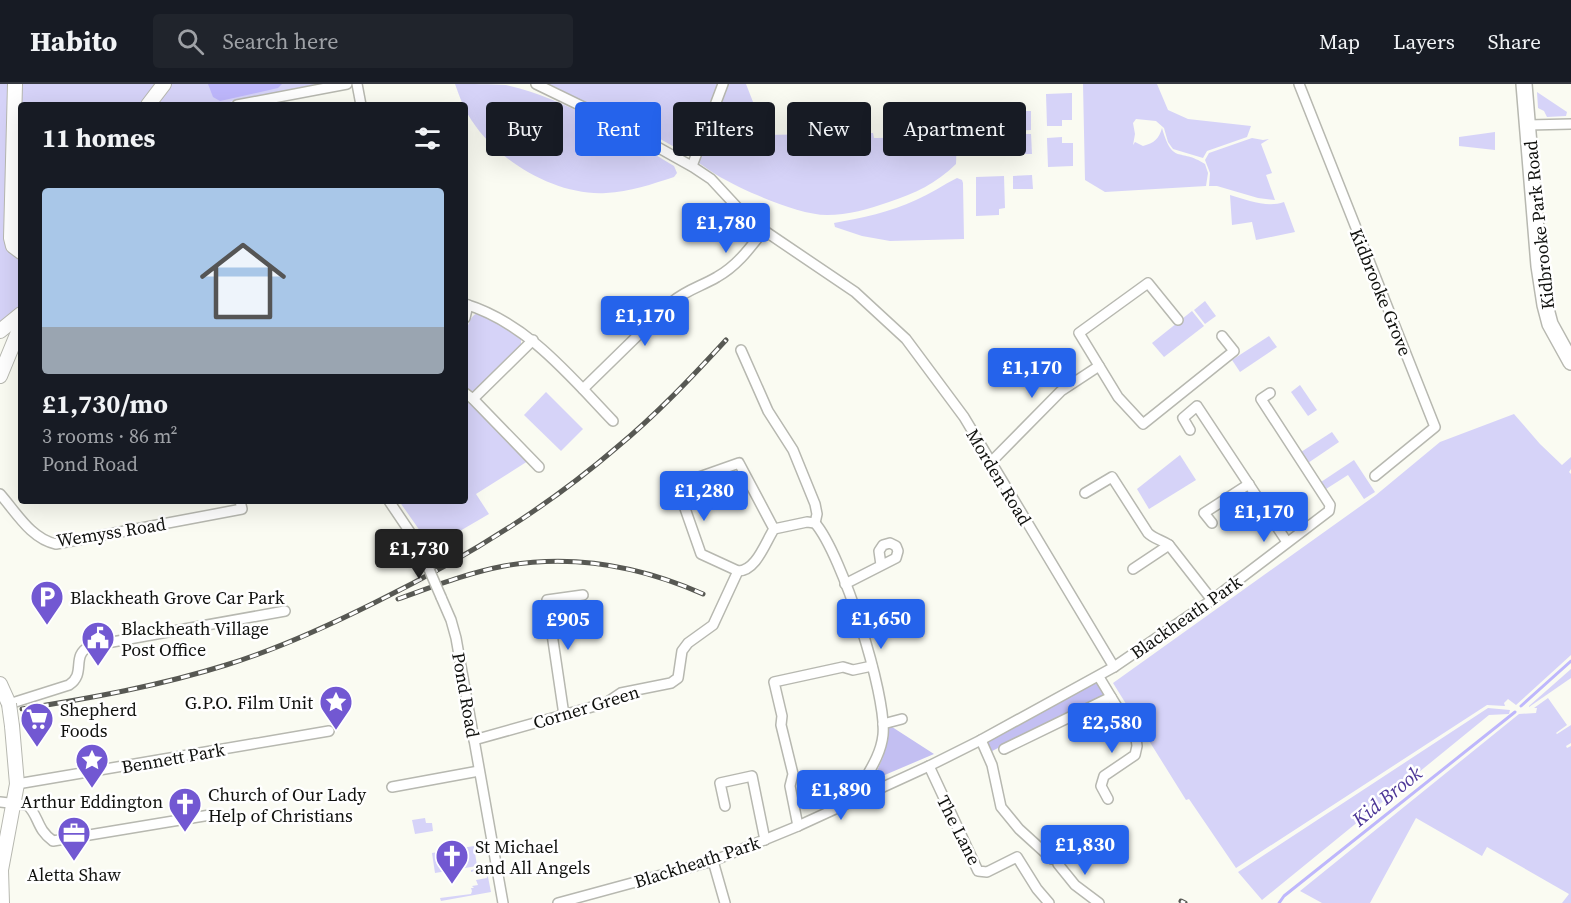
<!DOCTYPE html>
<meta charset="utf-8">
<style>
:root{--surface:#171b24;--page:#20242c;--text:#f1f3f6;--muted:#9ea1a6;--line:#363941;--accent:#2563eb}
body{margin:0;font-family:"Source Serif 4",serif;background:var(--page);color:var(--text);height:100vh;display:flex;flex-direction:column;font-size:22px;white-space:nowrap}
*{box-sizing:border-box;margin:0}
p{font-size:20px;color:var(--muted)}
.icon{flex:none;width:33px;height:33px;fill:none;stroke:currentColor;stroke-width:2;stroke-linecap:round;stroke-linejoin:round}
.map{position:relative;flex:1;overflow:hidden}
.drawer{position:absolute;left:18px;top:18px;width:450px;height:402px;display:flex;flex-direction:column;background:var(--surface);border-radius:6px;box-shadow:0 6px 24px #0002}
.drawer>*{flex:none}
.guide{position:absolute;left:486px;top:18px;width:570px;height:54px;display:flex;gap:12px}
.price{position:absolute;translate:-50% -51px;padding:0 14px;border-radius:6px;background:var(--accent);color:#fff;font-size:20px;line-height:39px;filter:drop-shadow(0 2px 3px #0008)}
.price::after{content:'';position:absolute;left:50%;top:36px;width:18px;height:14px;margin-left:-9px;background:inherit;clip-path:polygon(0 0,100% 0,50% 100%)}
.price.active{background:#222;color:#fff}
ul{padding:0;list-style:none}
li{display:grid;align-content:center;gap:12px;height:318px;padding:0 24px}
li+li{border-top:2px solid var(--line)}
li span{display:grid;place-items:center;height:186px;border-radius:6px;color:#555}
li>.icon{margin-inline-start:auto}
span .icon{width:108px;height:108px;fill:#fffc;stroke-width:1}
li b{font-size:26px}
h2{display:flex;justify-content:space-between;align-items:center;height:72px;padding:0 24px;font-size:26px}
.tag{padding:0 21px;border-radius:6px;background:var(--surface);box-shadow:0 6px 24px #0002;font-size:21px;line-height:54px}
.tag.active{background:var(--accent);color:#fff}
header{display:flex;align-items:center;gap:36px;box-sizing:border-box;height:84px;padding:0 30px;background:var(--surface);border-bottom:2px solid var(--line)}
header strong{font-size:28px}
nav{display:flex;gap:33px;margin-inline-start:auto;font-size:21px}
.search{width:420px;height:54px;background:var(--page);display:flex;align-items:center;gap:15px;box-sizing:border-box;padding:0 21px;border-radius:6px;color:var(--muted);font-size:22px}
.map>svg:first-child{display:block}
</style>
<header>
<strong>Habito</strong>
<div class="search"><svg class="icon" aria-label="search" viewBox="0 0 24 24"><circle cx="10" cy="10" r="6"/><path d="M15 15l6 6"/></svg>Search here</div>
<nav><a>Map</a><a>Layers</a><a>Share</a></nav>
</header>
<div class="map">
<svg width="1571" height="819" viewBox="0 0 1571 819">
<rect width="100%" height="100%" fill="#fafbf2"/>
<g fill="#d6d3f8">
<polygon points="0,0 317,0 215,21 159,21 147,13 140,21 21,21 21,222 0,238"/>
<path d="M455 0C471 0 491 0 506 1 565 14 623 51 674 82L677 89 674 93C652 100 630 108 606 109 556 112 499 78 472 37 464 25 460 14 455 0Z"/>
<path d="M546 0H746L766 51 873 49 874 54 957 53 956 80C937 99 914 110 889 118 869 125 848 131 827 131 798 131 745 107 720 93 705 84 692 73 678 65 636 40 590 21 546 0Z"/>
<path d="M1083 0H1157L1168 26 1188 35 1251 42 1247 53 1207 67 1203 74 1173 65 1168 58 1164 44 1156 37 1136 35 1133 39 1135 50 1133 61 1135 58 1143 62C1154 59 1159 55 1162 44 1173 82 1179 63 1205 80L1208 89 1206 102 1105 108 1085 96Z"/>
<polygon points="1537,8 1567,28 1566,32 1547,33 1544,27 1538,24"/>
<polygon points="1072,9 1072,36 1062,36 1062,42 1047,42 1046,10"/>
<polygon points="996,27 1011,27 1009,38 1012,47 997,47"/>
<polygon points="1016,27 1031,27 1031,46 1016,47 1018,37"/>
<polygon points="1495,48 1495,66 1459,62 1459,53"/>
<polygon points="1012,50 1010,60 1012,70 997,70 997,51"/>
<polygon points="1017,50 1031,50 1032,70 1017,70 1019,59"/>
<polygon points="1062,53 1062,59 1073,59 1073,82 1048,83 1047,54"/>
<polygon points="1252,54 1263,56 1269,55 1261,60 1272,89 1266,91 1275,116 1258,114 1217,102 1209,102 1210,89 1205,76 1209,69"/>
<polygon points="1032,91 1033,105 1013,105 1013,92"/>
<polygon points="1004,92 1005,124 999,125 999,131 976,132 976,93"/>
<path d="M957 94 962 96 963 99 964 155 890 157 862 152 835 143 834 139C862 134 890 128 916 116 930 110 943 101 957 94Z"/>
<path d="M1230 111C1247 116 1267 124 1284 118L1295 148 1256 156 1252 138 1232 141Z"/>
<polygon points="1205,217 1216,232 1205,240 1194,226"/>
<polygon points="1192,227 1204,242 1164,273 1152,259"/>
<path d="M477 229 488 233 521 253V262L476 306 472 307 465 304C465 287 460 237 477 229Z"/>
<polygon points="1269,252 1277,263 1240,288 1232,276"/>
<polygon points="1300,301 1317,326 1308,332 1291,308"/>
<polygon points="546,308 583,345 561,367 524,331"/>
<polygon points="465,314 528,377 476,410 489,430 429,465 418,444 399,417 465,417"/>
<polygon points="1514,330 1540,360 1562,381 1571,373 1571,385 1569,388 1571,390 1571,571 1516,621 1508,615 1504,619 1505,622 1487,621 1236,784 1189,715 1186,716 1113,599 1376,411 1440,358"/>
<polygon points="1332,348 1339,358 1308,379 1301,368"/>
<polygon points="1180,371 1196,396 1149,425 1137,405"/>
<polygon points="1354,376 1375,408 1364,415 1348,391 1326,405 1321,398"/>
<polygon points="1571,585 1571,594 1529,623 1529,622"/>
<polygon points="1548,614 1567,641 1556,649 1557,650 1571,641 1571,659 1566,662 1567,664 1571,662 1571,819 1562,819 1569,810 1487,763 1482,772 1416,734 1370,819 1322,819 1300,807 1519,630 1536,629 1537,624 1534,624"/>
<polygon points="1488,624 1510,626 1509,630 1489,631 1262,816 1238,788"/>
<polygon points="425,734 426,739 432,739 433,747 415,750 412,736"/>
<polygon points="474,762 477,782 435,789 432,769"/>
<polygon points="486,783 491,808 441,817 440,814 471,810 472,807 471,804 474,804 472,802 478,801 476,796 487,794 485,784 471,788 471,786"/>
</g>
<g fill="#c3bff2">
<polygon points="1099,599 1106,611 992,667 986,656 1094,600"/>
<polygon points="889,641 934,670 873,696 883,673"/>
</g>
<polygon fill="#beb7fc" points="208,0 282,0 278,4 220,17 213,13"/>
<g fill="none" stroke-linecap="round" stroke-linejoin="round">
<g stroke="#beb7fc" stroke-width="3">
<polyline points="1521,622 1571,577"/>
<polyline points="1279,819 1284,812 1515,628"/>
</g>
<g stroke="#b7b8b0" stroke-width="12">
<g id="street">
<polyline points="357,0 361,21"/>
<polyline points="536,0 602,32 693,83 711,95 750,137 855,208 906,255 964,333 1114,583"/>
<polyline points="1299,0 1435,343 1375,392"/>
<polyline points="237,21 347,0"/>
<polyline points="1528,41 1571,40"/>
<polyline points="692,82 723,0"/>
<path d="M465 220C527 239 569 291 613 337"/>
<polyline points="465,234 468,221"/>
<polyline points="1178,236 1148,199 1079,249 1118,313 1143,340 1234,267 1222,252"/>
<polyline points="741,266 768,327 793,366 815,420 817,430 815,439"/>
<path d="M583 305 672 218C686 206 702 202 717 193 737 182 750 164 764 146"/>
<polyline points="465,309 473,315 533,256"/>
<polyline points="473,315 539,383"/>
<polyline points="1190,346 1183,334 1197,322 1287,458"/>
<polyline points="991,378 1061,307 1099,282"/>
<path d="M1085 409 1112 393 1148 449C1154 455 1162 456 1169 461L1212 516"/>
<path d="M0 410C16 428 31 455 56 460L242 425 240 417"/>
<polyline points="389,417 416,457 422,469"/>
<path d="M815 439C842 470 887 611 883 651 881 670 870 686 861 702L865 712"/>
<polyline points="1212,439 1204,429 1249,400"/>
<path d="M774 445 739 379 688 397 682 401 681 413 701 470 738 487C756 487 765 459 774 445L807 438 815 439"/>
<polyline points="1133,485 1169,461"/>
<polyline points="845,500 896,474 898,467 896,462 890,459 883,461 879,467 881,481"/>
<polyline points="441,513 451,536 456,554 503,819"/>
<polyline points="1099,593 1136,654 1137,662 1135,671 1104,692 1101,702 1108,715"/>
<path d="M9 620 69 601C87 589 70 572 90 562L285 527"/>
<polyline points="564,631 547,516 583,511"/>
<polyline points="883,640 902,635"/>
<polyline points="474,656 606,619 621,609 671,599 678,594 682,567 688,559 713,541 738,487"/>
<polyline points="981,656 992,681 1001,723 1019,745 1052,775"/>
<polyline points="1004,665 1111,613"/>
<polyline points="929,682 978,787 987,788 1017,773 1037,805 1049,819"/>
<polyline points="17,700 329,647"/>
<polyline points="392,703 479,687"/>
<path d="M0 718 27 721C39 731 36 745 53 757L216 730"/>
<polyline points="725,722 720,699 752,692 765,756"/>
<polyline points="798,742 790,702 793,690 781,641 782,632 774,598 843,583 853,586 872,582"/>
<polyline points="713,777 725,819"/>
<polyline points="1058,780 1075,801 1099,819"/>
<polyline points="558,819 713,777 798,742 929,682 981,656 1114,583 1212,516 1329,427 1330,421 1261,315 1270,309"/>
</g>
</g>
<g stroke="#b7b8b0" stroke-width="16">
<g id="secondary">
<polyline points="15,0 11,154 13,162 21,168"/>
<polyline points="148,21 164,0"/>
<polyline points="0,247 21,230"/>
<polyline points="0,292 21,241"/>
<polyline points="0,600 9,620"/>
<polyline points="2,819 1,786 17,700 12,642"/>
</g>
</g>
<g stroke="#b7b8b0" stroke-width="18">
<polyline id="primary" points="1524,0 1539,182 1545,221 1550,240 1571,278"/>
</g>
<use href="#street" stroke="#fff" stroke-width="9"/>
<use href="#secondary" stroke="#fff" stroke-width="14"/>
<use href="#primary" stroke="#fff" stroke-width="15"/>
<g stroke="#575853" stroke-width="5">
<g id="rail">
<path d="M398 515C432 503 467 489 504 482 572 470 640 482 703 510"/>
<path d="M22 625C91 614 159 602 226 581 278 565 328 542 376 518 462 476 544 426 616 364 656 331 691 294 726 256"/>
<polyline points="1181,817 1185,819"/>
</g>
</g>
<use href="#rail" stroke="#fff" stroke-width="3" stroke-dasharray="9" stroke-linecap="butt"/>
<g stroke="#b7b8b0" stroke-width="12" stroke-linecap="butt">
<polyline id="street-bridge" points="422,469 441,513"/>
</g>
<g stroke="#b7b8b0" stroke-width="16" stroke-linecap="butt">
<polyline id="secondary-bridge" points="9,620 12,642"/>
</g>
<use href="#street-bridge" stroke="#fff" stroke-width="9"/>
<use href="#secondary-bridge" stroke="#fff" stroke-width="14"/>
</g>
<defs>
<g id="parking-pin" transform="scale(1.725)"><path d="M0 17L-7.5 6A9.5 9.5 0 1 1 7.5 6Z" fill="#7258d2" stroke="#fff"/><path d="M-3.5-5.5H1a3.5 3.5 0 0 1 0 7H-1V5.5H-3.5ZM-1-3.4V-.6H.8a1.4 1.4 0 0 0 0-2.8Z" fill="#fff"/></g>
<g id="civic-pin" transform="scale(1.725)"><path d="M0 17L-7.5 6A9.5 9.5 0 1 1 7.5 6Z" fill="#7258d2" stroke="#fff"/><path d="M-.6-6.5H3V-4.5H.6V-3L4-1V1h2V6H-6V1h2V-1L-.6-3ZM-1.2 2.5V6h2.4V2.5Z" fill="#fff"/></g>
<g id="sight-pin" transform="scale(1.725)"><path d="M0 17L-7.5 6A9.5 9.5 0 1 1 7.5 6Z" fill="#7258d2" stroke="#fff"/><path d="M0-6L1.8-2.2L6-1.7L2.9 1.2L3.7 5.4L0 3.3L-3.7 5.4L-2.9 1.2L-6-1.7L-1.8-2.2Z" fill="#fff"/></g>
<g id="supermarket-pin" transform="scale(1.725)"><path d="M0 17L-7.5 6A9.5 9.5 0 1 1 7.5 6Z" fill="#7258d2" stroke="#fff"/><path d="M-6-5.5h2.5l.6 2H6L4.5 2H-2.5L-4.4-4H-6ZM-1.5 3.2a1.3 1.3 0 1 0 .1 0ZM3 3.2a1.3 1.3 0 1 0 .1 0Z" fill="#fff"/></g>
<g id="church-pin" transform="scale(1.725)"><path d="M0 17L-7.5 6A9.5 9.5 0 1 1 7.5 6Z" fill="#7258d2" stroke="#fff"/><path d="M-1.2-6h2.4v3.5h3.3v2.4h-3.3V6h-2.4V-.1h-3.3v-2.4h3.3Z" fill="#fff"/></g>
<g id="office-pin" transform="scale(1.725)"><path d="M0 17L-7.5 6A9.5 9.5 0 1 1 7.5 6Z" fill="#7258d2" stroke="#fff"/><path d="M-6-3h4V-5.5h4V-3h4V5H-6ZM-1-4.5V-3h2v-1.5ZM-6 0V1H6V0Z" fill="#fff"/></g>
</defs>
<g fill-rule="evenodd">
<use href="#parking-pin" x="47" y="513"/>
<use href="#civic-pin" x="98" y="554"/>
<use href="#sight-pin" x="336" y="618"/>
<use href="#supermarket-pin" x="37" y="635"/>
<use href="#sight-pin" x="92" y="676"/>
<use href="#church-pin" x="185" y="720"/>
<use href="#office-pin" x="74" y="749"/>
<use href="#church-pin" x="452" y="772"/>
</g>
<g text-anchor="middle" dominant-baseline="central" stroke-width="5" stroke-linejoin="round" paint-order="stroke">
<g font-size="18" fill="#10110e" stroke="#fff">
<text transform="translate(1539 141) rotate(-96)">Kidbrooke Park Road</text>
<text transform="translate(1381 208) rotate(68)">Kidbrooke Grove</text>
<text transform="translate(999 393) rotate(59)">Morden Road</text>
<text transform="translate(111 448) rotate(-9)">Wemyss Road</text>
<text transform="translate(1186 533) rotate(-35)">Blackheath Park</text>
<text transform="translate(466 611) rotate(80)">Pond Road</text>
<text transform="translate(586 623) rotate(-17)">Corner Green</text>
<text transform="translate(173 674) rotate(-10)">Bennett Park</text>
<text transform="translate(959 746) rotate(63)">The Lane</text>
<text transform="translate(697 778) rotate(-18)">Blackheath Park</text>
</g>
<g font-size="18" fill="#10110e" stroke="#fff" text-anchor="start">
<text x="70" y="513">Blackheath Grove Car Park</text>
<text x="121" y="544">Blackheath Village<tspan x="121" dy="21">Post Office</tspan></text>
<text x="313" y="618" text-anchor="end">G.P.O. Film Unit</text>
<text x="60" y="625">Shepherd<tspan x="60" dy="21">Foods</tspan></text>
<text x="208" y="710">Church of Our Lady<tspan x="208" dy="21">Help of Christians</tspan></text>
<text x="92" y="717" text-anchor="middle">Arthur Eddington</text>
<text x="475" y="762">St Michael<tspan x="475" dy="21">and All Angels</tspan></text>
<text x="74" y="790" text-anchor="middle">Aletta Shaw</text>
</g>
<g font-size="20" font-style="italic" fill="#4d3797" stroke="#fff">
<text transform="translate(1387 712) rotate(-39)">Kid Brook</text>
</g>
</g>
</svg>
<b class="price" style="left:726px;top:170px">£1,780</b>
<b class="price" style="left:645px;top:263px">£1,170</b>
<b class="price" style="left:1032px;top:315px">£1,170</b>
<b class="price" style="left:704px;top:438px">£1,280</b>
<b class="price" style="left:1264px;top:459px">£1,170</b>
<b class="price active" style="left:419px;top:496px">£1,730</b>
<b class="price" style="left:881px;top:566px">£1,650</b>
<b class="price" style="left:568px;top:567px">£905</b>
<b class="price" style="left:1112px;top:670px">£2,580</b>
<b class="price" style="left:841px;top:737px">£1,890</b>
<b class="price" style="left:1085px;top:792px">£1,830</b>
<div class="guide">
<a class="tag">Buy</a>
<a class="tag active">Rent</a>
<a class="tag">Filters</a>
<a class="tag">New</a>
<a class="tag">Apartment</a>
</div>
<section class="drawer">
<h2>11 homes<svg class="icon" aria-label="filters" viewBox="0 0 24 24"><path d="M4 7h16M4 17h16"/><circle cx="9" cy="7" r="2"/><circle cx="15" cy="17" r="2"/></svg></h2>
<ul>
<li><span style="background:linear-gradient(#a9c7e8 75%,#9aa5b1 0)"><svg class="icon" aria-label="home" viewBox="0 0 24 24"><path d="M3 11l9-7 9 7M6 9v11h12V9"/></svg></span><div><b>£1,730/mo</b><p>3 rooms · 86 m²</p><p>Pond Road</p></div></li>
</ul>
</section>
</div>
